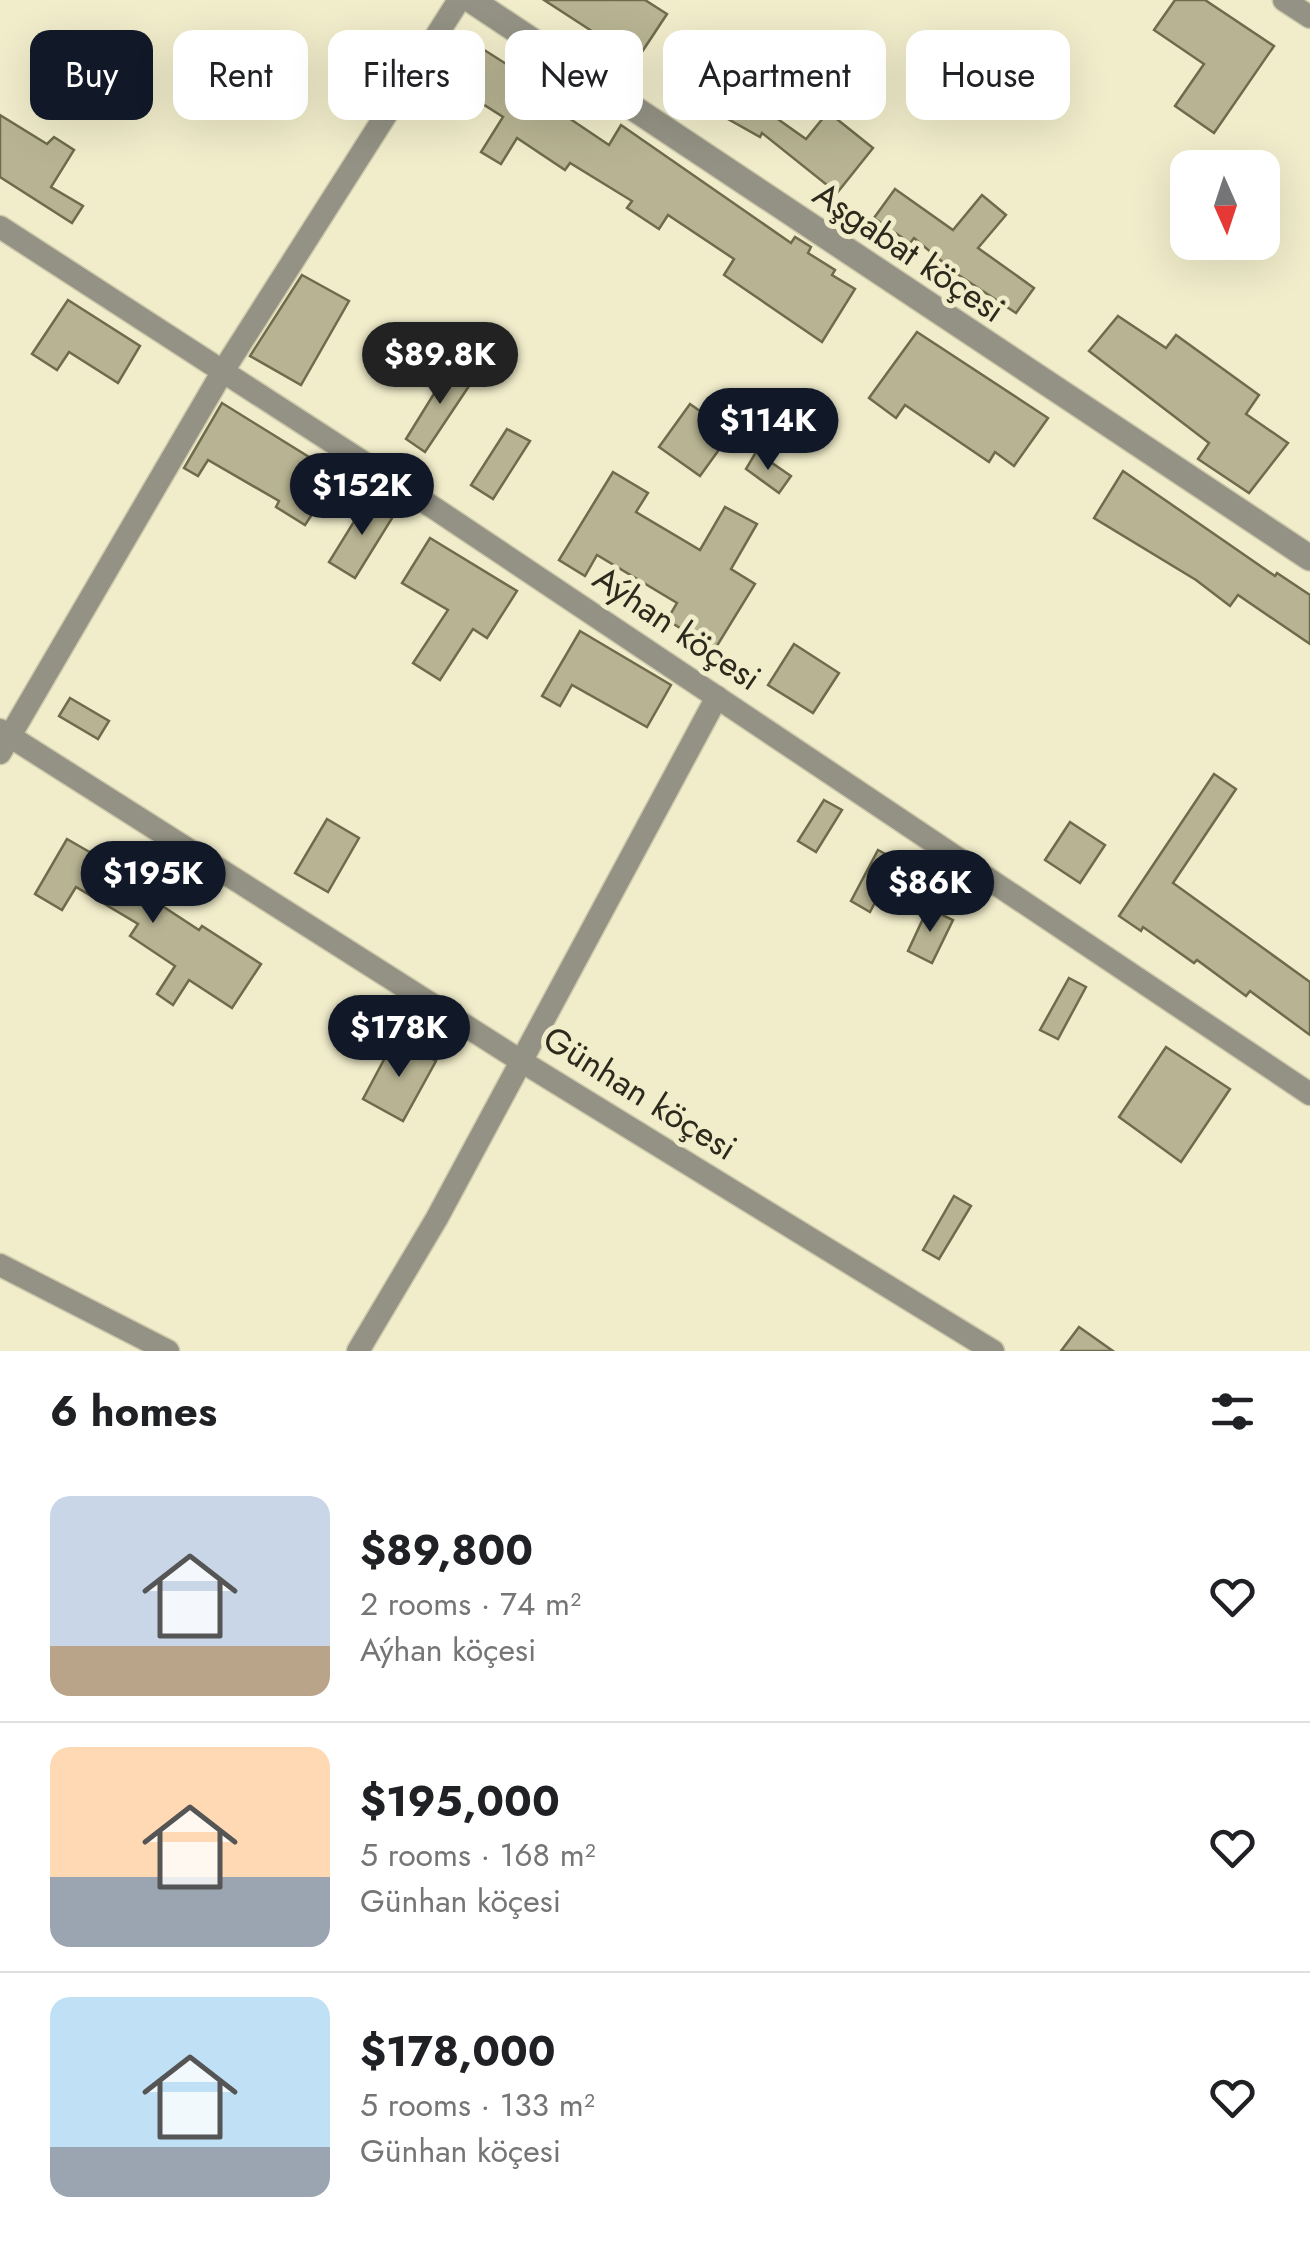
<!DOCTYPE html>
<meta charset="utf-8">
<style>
:root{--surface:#fff;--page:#f6f6f6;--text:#202124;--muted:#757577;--line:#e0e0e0;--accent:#111827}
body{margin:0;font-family:Jost,sans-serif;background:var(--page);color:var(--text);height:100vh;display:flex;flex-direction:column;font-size:38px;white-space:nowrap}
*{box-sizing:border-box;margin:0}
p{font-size:32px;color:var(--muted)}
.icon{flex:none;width:55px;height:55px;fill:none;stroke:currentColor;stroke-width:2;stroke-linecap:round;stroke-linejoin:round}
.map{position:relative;height:1351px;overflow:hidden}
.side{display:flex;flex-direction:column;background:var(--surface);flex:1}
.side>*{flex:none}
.banner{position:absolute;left:30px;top:30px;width:1250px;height:90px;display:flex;gap:20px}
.needle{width:65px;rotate:177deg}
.controls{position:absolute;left:1170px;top:150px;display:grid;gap:20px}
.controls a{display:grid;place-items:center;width:110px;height:110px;border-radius:20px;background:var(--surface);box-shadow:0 10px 40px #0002;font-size:50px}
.price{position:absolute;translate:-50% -85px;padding:0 22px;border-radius:35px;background:var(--accent);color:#fff;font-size:32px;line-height:65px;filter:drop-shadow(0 2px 5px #0008)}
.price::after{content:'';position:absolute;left:50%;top:60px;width:30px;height:22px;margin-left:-15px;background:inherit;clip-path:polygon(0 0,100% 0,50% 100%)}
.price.current{background:#222;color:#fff}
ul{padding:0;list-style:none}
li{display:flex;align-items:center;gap:30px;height:250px;padding:0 50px}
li+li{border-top:2px solid var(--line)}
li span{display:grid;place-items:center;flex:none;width:280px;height:200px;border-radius:20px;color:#555}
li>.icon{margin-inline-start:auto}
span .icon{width:120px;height:120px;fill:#fffc;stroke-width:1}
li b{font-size:42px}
h2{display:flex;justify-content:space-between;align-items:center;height:120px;padding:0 50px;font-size:42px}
.tag{padding:0 35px;border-radius:20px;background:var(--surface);box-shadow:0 10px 40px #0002;font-size:35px;line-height:90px}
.tag.current{background:var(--accent);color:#fff}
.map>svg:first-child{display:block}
</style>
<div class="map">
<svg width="1310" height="1351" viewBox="0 0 1310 1351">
<rect width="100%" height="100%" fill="#f1edcb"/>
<g fill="#b8b493" stroke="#6f6b4c" stroke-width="2.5">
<polygon points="544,0 645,0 667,14 632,67 596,44 601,37"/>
<polygon points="1175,0 1205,0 1274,46 1214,133 1175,106 1204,64 1154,30"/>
<polygon points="456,32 511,67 515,60 552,84 542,100 609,145 621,125 791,243 795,237 811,247 808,253 835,270 832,275 855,289 822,342 724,275 734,259 668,215 659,229 627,208 632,201 570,163 565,170 517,138 501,164 481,152 503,117 467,94 458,108 422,86"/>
<polygon points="724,53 789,91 772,115 806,139 828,112 873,148 837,193 762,133 760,137 696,101"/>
<polygon points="0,115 47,144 54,137 74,150 51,187 83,206 72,223 0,177"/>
<polygon points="895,189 953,230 982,195 1006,215 978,248 1034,288 1016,313 957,274 914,238 910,243 874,218"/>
<polygon points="302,275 349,301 301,385 250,356"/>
<polygon points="68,300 140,346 118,383 69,352 57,370 32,354"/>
<polygon points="1118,316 1166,348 1176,335 1259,395 1246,414 1288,443 1249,493 1198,459 1209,443 1089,351"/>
<polygon points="917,332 1048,418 1014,466 995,452 989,462 905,405 896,418 869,398"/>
<polygon points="453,363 475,377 425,452 406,439"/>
<polygon points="222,403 338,475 305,525 276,507 279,501 208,460 198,476 184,468"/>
<polygon points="690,404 731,433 700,476 659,447"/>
<polygon points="507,429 530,441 493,499 471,485"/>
<polygon points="756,452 791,476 779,493 746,469"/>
<polygon points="1123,471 1275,576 1277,573 1310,595 1310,644 1238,595 1230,606 1196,580 1094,518"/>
<polygon points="613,472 648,493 636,512 700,550 725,507 757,524 731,569 755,584 715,649 667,620 677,603 597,555 585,576 559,560"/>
<polygon points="368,499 394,515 355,578 329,562"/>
<polygon points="430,538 517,591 487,638 473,629 440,680 413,663 448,610 402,583"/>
<polygon points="580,631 671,685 647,727 572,685 560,706 542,696"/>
<polygon points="794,644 839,673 813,713 768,685"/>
<polygon points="70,698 109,721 98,739 59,716"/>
<polygon points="1214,774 1236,789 1173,883 1310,982 1310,1035 1250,991 1246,996 1197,960 1194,963 1143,927 1141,931 1119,916"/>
<polygon points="824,800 842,810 816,852 798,841"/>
<polygon points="327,819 359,838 328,892 295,873"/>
<polygon points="1070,822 1105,845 1080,883 1045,860"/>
<polygon points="67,839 143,883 138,890 199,930 202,926 261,964 232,1008 189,980 173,1005 157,994 175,966 130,936 138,924 76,887 62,910 35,894"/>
<polygon points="878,850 897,860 870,912 851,901"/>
<polygon points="928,908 953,920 932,963 908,951"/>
<polygon points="1069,978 1086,987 1058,1039 1040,1030"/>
<polygon points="395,1039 436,1061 403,1121 363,1099"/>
<polygon points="1166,1047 1230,1089 1181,1162 1119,1117"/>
<polygon points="954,1196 971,1206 939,1259 923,1250"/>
<polygon points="1079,1327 1113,1351 1061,1351"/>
</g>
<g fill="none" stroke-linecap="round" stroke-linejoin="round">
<g stroke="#cecaac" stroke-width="25">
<g id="minor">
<polyline points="1284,0 1310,17"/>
<polyline points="0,227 437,510 1310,1094"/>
<polyline points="0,730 521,1061 993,1351"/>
<polyline points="0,753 223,371 459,0"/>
<polyline points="0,1265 168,1351"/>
<polyline points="358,1351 437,1218 717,697"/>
</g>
</g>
<g stroke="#cecaac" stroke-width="28">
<polyline id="tertiary" points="471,0 1310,558"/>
</g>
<use href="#minor" stroke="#939284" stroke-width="22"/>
<use href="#tertiary" stroke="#939284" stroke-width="25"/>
</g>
<g text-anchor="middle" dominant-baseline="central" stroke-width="10" stroke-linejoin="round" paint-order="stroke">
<g font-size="35" fill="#2c2a1d" stroke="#f1edcb">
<text transform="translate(909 252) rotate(34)">Aşgabat köçesi</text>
<text transform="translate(677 628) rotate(34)">Aýhan köçesi</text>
<text transform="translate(640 1093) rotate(32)">Günhan köçesi</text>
</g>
</g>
</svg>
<div class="controls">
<a><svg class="needle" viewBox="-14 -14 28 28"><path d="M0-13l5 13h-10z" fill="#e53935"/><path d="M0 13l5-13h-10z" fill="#757577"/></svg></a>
</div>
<b class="price current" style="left:440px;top:407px">$89.8K</b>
<b class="price" style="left:768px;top:473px">$114K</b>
<b class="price" style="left:362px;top:538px">$152K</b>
<b class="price" style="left:153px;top:926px">$195K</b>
<b class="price" style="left:930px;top:935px">$86K</b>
<b class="price" style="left:399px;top:1080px">$178K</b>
<div class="banner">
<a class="tag current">Buy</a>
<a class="tag">Rent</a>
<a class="tag">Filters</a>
<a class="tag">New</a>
<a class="tag">Apartment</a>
<a class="tag">House</a>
</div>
</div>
<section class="side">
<h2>6 homes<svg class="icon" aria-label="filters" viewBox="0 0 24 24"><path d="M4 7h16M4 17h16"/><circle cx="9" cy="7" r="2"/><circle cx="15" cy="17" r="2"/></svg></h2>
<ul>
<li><span style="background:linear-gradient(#c9d6e8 75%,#b9a48a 0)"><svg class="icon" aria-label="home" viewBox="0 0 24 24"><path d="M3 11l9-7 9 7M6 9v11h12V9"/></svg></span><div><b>$89,800</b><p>2 rooms · 74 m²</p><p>Aýhan köçesi</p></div><svg class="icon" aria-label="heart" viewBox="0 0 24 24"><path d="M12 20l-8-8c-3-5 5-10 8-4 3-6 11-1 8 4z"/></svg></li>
<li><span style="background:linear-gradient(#ffd9b3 65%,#9aa5b1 0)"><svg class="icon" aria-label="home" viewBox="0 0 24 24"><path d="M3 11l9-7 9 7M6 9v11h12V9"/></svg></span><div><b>$195,000</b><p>5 rooms · 168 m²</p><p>Günhan köçesi</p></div><svg class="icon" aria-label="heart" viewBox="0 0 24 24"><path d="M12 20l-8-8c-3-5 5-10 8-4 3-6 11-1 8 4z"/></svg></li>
<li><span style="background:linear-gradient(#bfe0f5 75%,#9aa5b1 0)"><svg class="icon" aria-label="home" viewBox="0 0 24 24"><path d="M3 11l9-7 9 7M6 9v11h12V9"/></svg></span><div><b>$178,000</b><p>5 rooms · 133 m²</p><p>Günhan köçesi</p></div><svg class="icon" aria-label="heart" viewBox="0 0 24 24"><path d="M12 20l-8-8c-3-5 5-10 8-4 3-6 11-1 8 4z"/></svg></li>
</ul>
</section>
